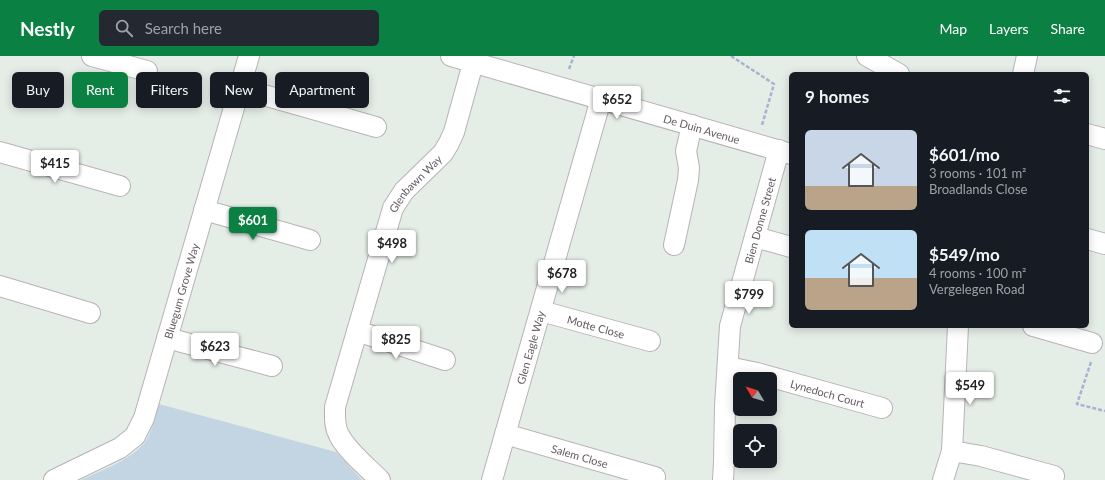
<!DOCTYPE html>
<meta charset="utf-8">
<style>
:root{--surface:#171b24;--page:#242831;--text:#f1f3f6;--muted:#9ea1a6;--accent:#0b8043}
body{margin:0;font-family:Lato,sans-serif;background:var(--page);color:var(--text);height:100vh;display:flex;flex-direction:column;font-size:15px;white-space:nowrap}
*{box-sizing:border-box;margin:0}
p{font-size:13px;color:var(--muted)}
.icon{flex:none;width:22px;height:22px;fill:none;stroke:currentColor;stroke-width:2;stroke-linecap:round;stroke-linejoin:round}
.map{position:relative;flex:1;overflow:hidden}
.sheet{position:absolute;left:789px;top:16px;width:300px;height:256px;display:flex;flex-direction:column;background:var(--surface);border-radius:6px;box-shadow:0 2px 10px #0003}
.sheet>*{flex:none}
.hud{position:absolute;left:12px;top:16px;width:380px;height:36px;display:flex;gap:8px}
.needle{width:26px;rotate:308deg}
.buttons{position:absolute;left:733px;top:316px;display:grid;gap:8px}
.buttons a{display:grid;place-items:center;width:44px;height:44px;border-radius:6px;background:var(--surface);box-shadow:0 2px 10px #0003;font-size:20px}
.price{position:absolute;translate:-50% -34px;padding:0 9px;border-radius:4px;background:#fff;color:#222;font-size:13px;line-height:26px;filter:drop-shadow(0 1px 2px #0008)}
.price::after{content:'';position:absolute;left:50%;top:24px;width:12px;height:9px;margin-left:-6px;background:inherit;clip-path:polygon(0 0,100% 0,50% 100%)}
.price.active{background:var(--accent);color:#fff}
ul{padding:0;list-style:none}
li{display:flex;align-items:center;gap:12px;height:100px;padding:0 16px}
li span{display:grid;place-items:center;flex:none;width:112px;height:80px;border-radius:6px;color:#555}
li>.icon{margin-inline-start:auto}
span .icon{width:48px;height:48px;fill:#fffc;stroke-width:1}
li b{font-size:17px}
h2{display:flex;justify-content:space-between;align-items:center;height:48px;padding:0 16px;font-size:17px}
.chip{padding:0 14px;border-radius:6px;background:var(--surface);box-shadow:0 2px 10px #0003;font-size:14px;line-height:36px}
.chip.active{background:var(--accent);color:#fff}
header{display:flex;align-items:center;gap:24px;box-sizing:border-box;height:56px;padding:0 20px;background:var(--accent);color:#fff}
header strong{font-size:19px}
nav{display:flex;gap:22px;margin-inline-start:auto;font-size:14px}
.search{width:280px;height:36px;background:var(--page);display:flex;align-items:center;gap:10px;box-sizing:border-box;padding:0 14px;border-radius:6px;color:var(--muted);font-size:15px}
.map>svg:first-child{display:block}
</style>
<header>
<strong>Nestly</strong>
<div class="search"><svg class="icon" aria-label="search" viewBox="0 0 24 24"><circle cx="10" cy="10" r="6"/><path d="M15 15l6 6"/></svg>Search here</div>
<nav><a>Map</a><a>Layers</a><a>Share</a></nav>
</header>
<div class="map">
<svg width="1105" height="424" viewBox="0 0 1105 424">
<rect width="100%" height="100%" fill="#e5ede7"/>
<path fill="#c3d4e3" d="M159 348 336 396 362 424H81C100 415 136 402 147 383 153 372 155 360 159 348Z"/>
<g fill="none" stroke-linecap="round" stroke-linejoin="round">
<g stroke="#b8b2b7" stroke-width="22">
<g id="minor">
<polyline points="92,0 147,15"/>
<path id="s1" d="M451 0 791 98"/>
<polyline points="867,0 899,18"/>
<polyline points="1023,18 1027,0"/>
<polyline points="239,32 376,71"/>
<polyline points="1087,78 1105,83"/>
<polyline points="0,96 120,130"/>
<polyline points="204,154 310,184"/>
<polyline points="755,181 791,191"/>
<polyline points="1087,183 1105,188"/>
<polyline points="674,189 688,124 689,112 686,95 692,69"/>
<polyline points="0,230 90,257"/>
<path id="s2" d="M541 255 650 285"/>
<polyline points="1033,270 1092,287"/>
<polyline points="357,275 445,304"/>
<polyline points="167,282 272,310"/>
<path id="s3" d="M728 311 757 317 882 352"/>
<path id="s4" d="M505 378 655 421"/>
<polyline points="952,395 981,400 1054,420"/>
<path id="s5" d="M54 424 120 392 135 380 144 362 249 0"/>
<path id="s6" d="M380 424C367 411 347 395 339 379 334 370 335 360 335 351L393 152 404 135 443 97 449 87 454 76 475 0"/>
<path id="s7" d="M492 424 601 43"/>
<path id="s8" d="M723 424 724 406 725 350 730 270 779 94"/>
<polyline points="943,424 952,395 958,270"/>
</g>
</g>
<g stroke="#a8b3d3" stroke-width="2.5" stroke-dasharray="4 2" stroke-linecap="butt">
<polyline points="731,0 774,28 762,69"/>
<polyline points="569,13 574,0"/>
<polyline points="1091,306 1077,348 1105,355"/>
</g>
<use href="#minor" stroke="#fff" stroke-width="20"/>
</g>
<g text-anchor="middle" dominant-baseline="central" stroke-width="3" stroke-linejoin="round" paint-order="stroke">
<g font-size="11" fill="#645c63" stroke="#fff">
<text stroke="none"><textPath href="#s1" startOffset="261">De Duin Avenue</textPath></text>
<text stroke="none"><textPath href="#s6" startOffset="330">Glenbawn Way</textPath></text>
<text stroke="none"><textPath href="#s8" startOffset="264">Bien Donne Street</textPath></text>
<text stroke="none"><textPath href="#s5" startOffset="245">Bluegum Grove Way</textPath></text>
<text stroke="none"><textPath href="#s2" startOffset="57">Motte Close</textPath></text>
<text stroke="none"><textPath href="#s7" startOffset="138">Glen Eagle Way</textPath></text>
<text stroke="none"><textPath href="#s3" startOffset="103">Lynedoch Court</textPath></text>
<text stroke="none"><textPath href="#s4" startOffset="78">Salem Close</textPath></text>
</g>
</g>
</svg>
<div class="buttons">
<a><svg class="needle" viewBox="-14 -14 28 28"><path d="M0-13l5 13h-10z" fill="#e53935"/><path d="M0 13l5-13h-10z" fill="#9ea1a6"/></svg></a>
<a><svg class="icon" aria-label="locate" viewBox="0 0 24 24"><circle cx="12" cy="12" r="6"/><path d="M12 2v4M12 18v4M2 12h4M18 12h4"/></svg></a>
</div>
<b class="price" style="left:617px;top:64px">$652</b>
<b class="price" style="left:55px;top:128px">$415</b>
<b class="price active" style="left:253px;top:185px">$601</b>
<b class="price" style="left:392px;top:208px">$498</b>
<b class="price" style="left:562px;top:238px">$678</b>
<b class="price" style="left:749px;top:259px">$799</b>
<b class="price" style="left:396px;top:304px">$825</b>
<b class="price" style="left:215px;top:311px">$623</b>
<b class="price" style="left:970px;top:350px">$549</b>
<div class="hud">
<a class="chip">Buy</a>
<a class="chip active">Rent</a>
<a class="chip">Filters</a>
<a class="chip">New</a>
<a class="chip">Apartment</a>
</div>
<section class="sheet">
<h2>9 homes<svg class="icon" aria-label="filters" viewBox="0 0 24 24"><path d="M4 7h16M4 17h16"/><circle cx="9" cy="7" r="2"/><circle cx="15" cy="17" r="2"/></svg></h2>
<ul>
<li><span style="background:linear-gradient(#c9d6e8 70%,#b9a48a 0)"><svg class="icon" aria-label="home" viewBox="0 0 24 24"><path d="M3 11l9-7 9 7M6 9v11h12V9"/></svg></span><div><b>$601/mo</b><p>3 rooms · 101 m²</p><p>Broadlands Close</p></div></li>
<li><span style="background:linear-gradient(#bfe0f5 60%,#b9a48a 0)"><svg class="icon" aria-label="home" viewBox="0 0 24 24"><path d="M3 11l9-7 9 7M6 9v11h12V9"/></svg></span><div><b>$549/mo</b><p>4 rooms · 100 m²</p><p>Vergelegen Road</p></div></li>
</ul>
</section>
</div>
